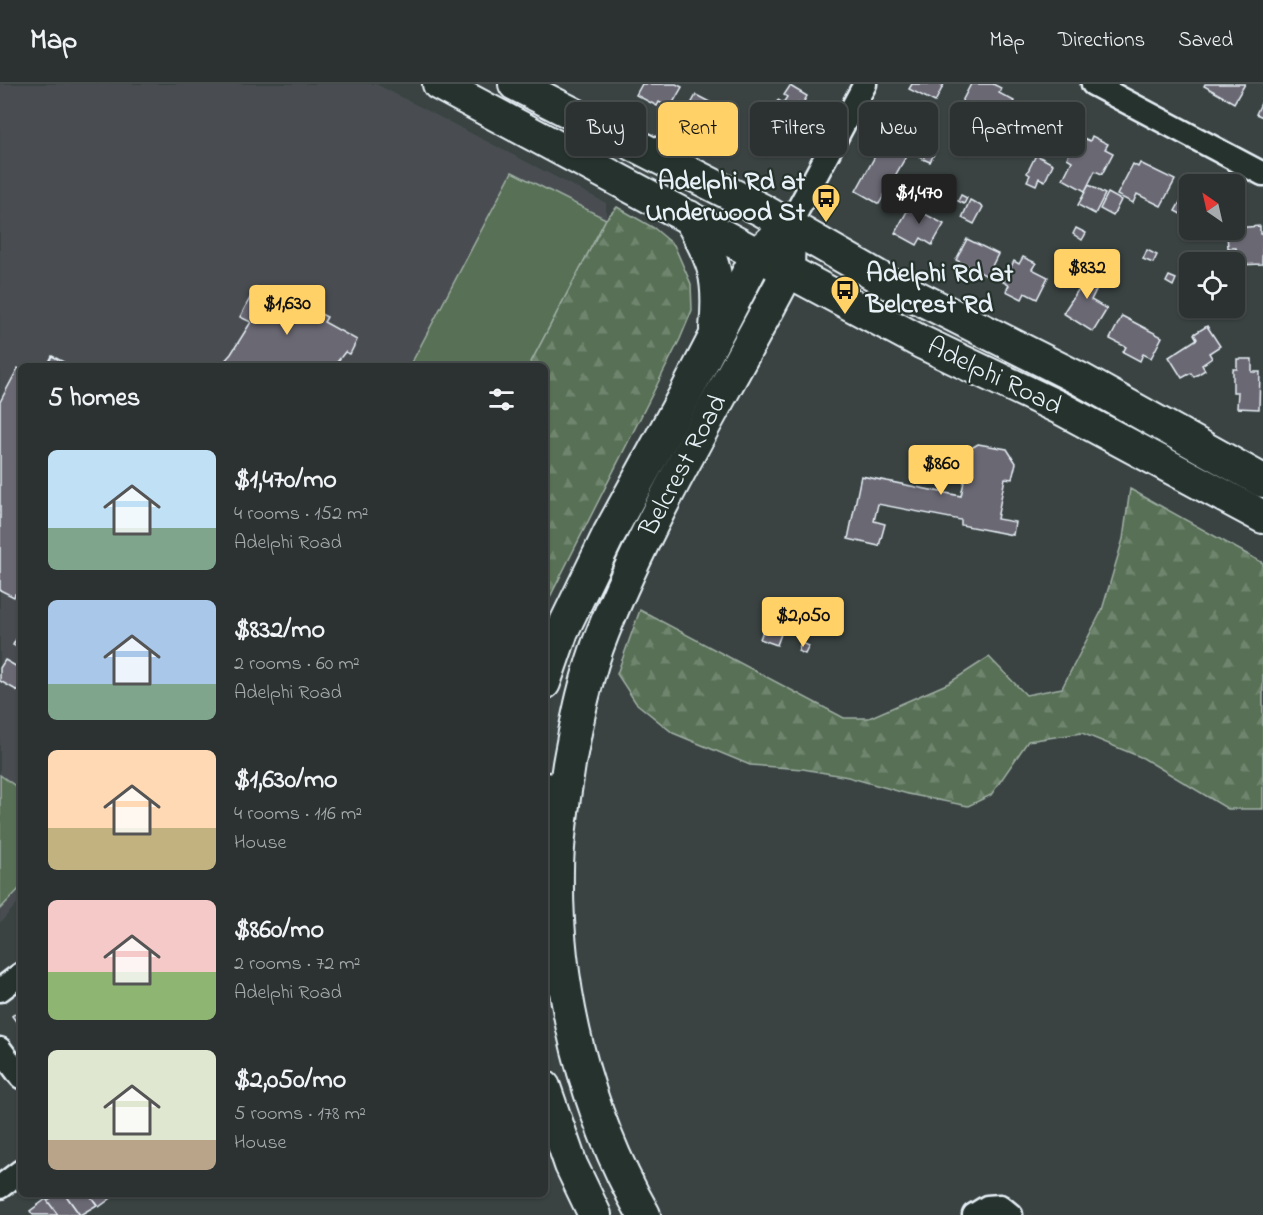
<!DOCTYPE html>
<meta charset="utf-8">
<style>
:root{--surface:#2c3232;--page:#343a3a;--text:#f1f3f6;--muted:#a6aaac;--line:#484d4d;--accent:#ffd166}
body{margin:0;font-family:"Indie Flower",sans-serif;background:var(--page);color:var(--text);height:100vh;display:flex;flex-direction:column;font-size:22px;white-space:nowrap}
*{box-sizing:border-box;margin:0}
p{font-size:20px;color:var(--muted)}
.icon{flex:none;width:33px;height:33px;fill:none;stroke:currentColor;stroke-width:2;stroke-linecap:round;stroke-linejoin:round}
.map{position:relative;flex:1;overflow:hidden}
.drawer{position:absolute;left:18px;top:279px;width:530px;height:834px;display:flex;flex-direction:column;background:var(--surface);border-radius:9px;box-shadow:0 2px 4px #0004,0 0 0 2px var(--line)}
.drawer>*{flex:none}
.banner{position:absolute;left:566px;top:18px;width:570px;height:54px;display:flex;gap:12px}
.needle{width:39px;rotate:326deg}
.buttons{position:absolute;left:1179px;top:90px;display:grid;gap:12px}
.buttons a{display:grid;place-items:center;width:66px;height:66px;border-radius:9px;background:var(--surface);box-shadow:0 2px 4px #0004,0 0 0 2px var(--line);font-size:30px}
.price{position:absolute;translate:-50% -51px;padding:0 14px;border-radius:6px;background:var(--accent);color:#111;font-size:20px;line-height:39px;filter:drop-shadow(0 2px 3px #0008)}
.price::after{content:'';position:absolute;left:50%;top:36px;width:18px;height:14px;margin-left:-9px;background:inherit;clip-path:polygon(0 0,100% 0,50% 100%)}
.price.active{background:#222;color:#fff}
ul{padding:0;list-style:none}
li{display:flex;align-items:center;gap:18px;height:150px;padding:0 30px}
li span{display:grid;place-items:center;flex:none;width:168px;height:120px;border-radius:9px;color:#555}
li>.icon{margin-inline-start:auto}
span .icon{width:72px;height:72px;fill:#fffc;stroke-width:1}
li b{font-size:26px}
h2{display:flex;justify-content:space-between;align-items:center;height:72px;padding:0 30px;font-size:26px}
.chip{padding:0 21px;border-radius:9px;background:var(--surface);box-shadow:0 2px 4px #0004,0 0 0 2px var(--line);font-size:21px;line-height:54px}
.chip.active{background:var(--accent);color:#111}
header{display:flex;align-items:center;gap:36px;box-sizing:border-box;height:84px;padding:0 30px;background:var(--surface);border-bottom:2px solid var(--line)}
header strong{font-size:28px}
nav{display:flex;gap:33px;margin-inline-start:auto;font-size:21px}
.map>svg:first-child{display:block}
</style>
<header>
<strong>Map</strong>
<nav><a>Map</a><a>Directions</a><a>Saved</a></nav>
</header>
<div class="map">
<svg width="1263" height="1131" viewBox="0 0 1263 1131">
<defs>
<pattern id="forest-firs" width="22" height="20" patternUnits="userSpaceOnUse" patternTransform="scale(1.5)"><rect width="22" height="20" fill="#587055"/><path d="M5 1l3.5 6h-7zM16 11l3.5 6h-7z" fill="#70856e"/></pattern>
</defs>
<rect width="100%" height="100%" fill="#3a4342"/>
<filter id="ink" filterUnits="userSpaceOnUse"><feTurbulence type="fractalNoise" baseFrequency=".0167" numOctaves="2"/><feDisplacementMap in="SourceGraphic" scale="12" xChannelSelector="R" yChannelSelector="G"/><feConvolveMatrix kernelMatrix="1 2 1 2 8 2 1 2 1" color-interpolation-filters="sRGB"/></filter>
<g filter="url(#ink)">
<polygon fill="#484e51" points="0,0 376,0 606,119 606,135 529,282 21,282 21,815 0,839"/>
<g fill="#587055" stroke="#a0b0a6" stroke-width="1.5">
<polygon points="512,88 606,135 529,282 410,282"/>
<polygon points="0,691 21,706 21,803 0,825"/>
</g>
<g fill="url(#forest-firs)" stroke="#a0b0a6" stroke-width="1.5">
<polygon points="617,123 654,144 674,161 691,200 692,226 680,255 549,515 545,531 544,282 529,282 606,135"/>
<polygon points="1130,405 1263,479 1263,725 1228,725 1143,674 1082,649 1028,657 991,711 968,722 908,710 848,693 803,685 750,681 673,649 636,619 617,590 640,526 844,634 869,634 949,599 989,573 1026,611 1062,604 1102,526 1123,455"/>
</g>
<g fill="#6a6773" stroke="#e8f1f8" stroke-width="1.5">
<polygon points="642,0 676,0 682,3 670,24 659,18 657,22 636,11"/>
<polygon points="912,0 944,0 935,18 909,5"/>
<polygon points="971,0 993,0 1001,4 999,9 1014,17 1002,39 976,25 971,34 957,27"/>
<polygon points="1205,0 1245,0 1234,19 1204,2"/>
<polygon points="790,2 807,12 802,21 799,19 795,26 799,28 796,32 801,36 793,49 790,47 779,67 757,54 778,16 783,19 787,13 784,11"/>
<polygon points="696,11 729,28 719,47 710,43 707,49 689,40 692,35 685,31"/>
<polygon points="1263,15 1263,33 1256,30"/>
<polygon points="1027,22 1065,42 1053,64 1015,44"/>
<polygon points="1079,52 1090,57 1092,52 1108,60 1105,65 1113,69 1102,90 1095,87 1085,107 1063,95 1072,77 1067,74"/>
<polygon points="921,53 928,56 926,61 919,58"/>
<polygon points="884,56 908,69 879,120 856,107"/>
<polygon points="918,62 925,65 921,73 914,70"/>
<polygon points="927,67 934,70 930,78 923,75"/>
<polygon points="1036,71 1053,80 1045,97 1039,94 1036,101 1027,97 1030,91 1027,89"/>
<polygon points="1140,79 1175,96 1161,122 1137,110 1133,119 1117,111 1133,80 1138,83"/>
<polygon points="1089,101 1105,110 1095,130 1078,121"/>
<polygon points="1187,106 1190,107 1190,135 1175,127"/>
<polygon points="1108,109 1121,116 1113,132 1100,125"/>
<polygon points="961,111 967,114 964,120 958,117"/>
<polygon points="915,113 926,119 921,128 944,140 932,161 921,154 917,161 895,149"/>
<polygon points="970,116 983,123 974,140 962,134"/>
<polygon points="1190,138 1190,146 1206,146 1202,153 1186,144"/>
<polygon points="1260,142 1260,150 1263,150 1262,180 1237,181 1236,164 1228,164 1227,150 1235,149 1235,144"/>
<polygon points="1076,144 1086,149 1082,156 1073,150"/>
<polygon points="967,155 998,170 987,192 956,176"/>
<polygon points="1147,166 1157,171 1153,179 1143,175"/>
<polygon points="1023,173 1036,179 1032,185 1048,193 1037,215 1025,209 1022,215 1006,207 1009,201 1003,198 1014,177 1019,180"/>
<polygon points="1099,182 1101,196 1091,216 1107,225 1093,248 1063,229 1082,200 1079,185"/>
<polygon points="1182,189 1190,192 1189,199 1180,195"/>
<polygon points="1169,192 1176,195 1173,202 1166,198"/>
<polygon points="256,203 284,218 287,213 327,233 324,238 357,256 350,270 345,268 334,282 220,282 231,270 251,238 240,233"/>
<polygon points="1122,232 1162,253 1151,274 1143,270 1140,277 1123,268 1126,263 1110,255"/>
<polygon points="1207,242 1220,262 1209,269 1212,274 1202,281 1205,286 1194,293 1191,289 1182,294 1169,273 1197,255 1194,250"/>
<polygon points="52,272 71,282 47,282"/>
<polygon points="1237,275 1252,275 1252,288 1260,288 1259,325 1237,324 1238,308 1233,308 1233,285 1237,285"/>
<polygon points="18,284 21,286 21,513 15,510 14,513 0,506 0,318"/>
<polygon points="978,360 1007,365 1016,379 1012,395 1005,394 997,435 1015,438 1013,451 961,441 961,436 878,420 874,437 885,440 879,462 848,455 861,392 961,412 966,388 961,387 963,379 955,377 957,366 965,368"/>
<polygon points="764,544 781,550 777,561 760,555"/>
<polygon points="21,546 21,565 13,561"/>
<polygon points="801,559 809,562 805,570 798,567"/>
<polygon points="5,576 21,585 21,602 18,607 0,597 0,584"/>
<polygon points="21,925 21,944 12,932"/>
<polygon points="56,1110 65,1110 80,1131 58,1131 47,1117"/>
<polygon points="65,1110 89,1110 97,1121 80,1131"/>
<polygon points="89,1110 112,1110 114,1112 99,1123"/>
<polygon points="46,1115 58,1131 33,1131 30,1127"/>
</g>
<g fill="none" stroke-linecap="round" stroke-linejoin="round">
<g stroke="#e8f1f8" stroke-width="27">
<g id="minor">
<polyline points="1093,0 1263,90"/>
<polyline points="789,142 865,0"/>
<polyline points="544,700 566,702"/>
<polyline points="0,906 21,890"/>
<polyline points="0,965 21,993"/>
<polyline points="0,1103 21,1087"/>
<polyline points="974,1131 987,1123 1000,1122 1011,1131"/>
</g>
</g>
<g stroke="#e8f1f8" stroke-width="36">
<g id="secondary">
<polyline points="439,0 921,258 1062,325 1263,433"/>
<polyline points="515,0 762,126 889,199 1080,295 1263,397"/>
<path d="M689 133C714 176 721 193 716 244"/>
<polyline points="544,599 562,547 609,450 686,309 758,170 773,156"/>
<polyline points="544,1003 571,1081 595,1131"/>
<path d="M644 1131C585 1027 555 906 557 786 557 751 564 715 569 680 577 636 586 590 603 548 653 423 726 307 788 187L789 142"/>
</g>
</g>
<use href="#minor" stroke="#26332d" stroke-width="22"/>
<use href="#secondary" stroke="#26332d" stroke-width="32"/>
</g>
</g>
<defs>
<g id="bus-pin" transform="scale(1.5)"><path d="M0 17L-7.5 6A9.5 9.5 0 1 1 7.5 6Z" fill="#ffd166" stroke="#26332d"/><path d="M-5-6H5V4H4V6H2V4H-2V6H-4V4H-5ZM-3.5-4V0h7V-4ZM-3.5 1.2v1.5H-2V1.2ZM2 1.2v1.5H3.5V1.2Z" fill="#111"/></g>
</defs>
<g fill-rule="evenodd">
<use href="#bus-pin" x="826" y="114"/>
<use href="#bus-pin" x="845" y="206"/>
</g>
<g text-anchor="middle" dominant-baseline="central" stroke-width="4.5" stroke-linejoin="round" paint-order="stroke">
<g font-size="27" font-weight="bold" fill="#e8f1f8" stroke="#26332d" text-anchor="end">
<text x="805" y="98">Adelphi Rd at<tspan x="805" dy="31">Underwood St</tspan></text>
<text x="866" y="190" text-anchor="start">Adelphi Rd at<tspan x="866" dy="31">Belcrest Rd</tspan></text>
</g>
<g font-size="27" fill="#e8f1f8" stroke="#26332d">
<text transform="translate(994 293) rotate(26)">Adelphi Road</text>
<text transform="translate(684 382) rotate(-62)">Belcrest Road</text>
</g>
</g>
</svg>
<div class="buttons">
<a><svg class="needle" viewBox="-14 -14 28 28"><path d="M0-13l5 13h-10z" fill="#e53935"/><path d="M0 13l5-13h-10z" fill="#a6aaac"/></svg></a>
<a><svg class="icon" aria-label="locate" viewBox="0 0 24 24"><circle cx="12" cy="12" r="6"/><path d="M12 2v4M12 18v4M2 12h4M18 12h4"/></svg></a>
</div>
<b class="price active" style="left:919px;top:141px">$1,470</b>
<b class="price" style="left:1087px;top:216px">$832</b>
<b class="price" style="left:287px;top:252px">$1,630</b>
<b class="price" style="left:941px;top:412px">$860</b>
<b class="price" style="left:803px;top:564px">$2,050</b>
<div class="banner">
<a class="chip">Buy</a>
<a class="chip active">Rent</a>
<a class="chip">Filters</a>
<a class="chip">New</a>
<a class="chip">Apartment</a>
</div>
<section class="drawer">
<h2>5 homes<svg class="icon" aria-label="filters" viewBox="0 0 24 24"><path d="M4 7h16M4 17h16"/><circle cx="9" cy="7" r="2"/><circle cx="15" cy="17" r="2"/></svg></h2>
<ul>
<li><span style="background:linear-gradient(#bfe0f5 65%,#7fa58c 0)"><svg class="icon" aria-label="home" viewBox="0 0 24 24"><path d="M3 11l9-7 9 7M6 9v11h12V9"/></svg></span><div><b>$1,470/mo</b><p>4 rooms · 152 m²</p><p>Adelphi Road</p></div></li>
<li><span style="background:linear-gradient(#a9c7e8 70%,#7fa58c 0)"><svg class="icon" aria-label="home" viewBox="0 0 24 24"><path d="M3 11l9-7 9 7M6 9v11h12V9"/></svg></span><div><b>$832/mo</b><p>2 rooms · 60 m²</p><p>Adelphi Road</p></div></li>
<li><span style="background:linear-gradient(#ffd9b3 65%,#c2b280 0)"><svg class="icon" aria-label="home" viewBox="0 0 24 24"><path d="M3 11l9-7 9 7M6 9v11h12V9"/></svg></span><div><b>$1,630/mo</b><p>4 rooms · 116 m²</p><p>House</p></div></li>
<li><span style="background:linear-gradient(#f6c9c9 60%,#8fb573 0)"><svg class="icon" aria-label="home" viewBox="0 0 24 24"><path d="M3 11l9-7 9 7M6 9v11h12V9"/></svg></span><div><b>$860/mo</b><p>2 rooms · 72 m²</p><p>Adelphi Road</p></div></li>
<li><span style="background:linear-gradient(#dfe7d0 75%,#b9a48a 0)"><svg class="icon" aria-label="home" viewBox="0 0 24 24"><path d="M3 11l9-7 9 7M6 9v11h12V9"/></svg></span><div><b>$2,050/mo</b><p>5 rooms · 178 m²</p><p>House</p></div></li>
</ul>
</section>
</div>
